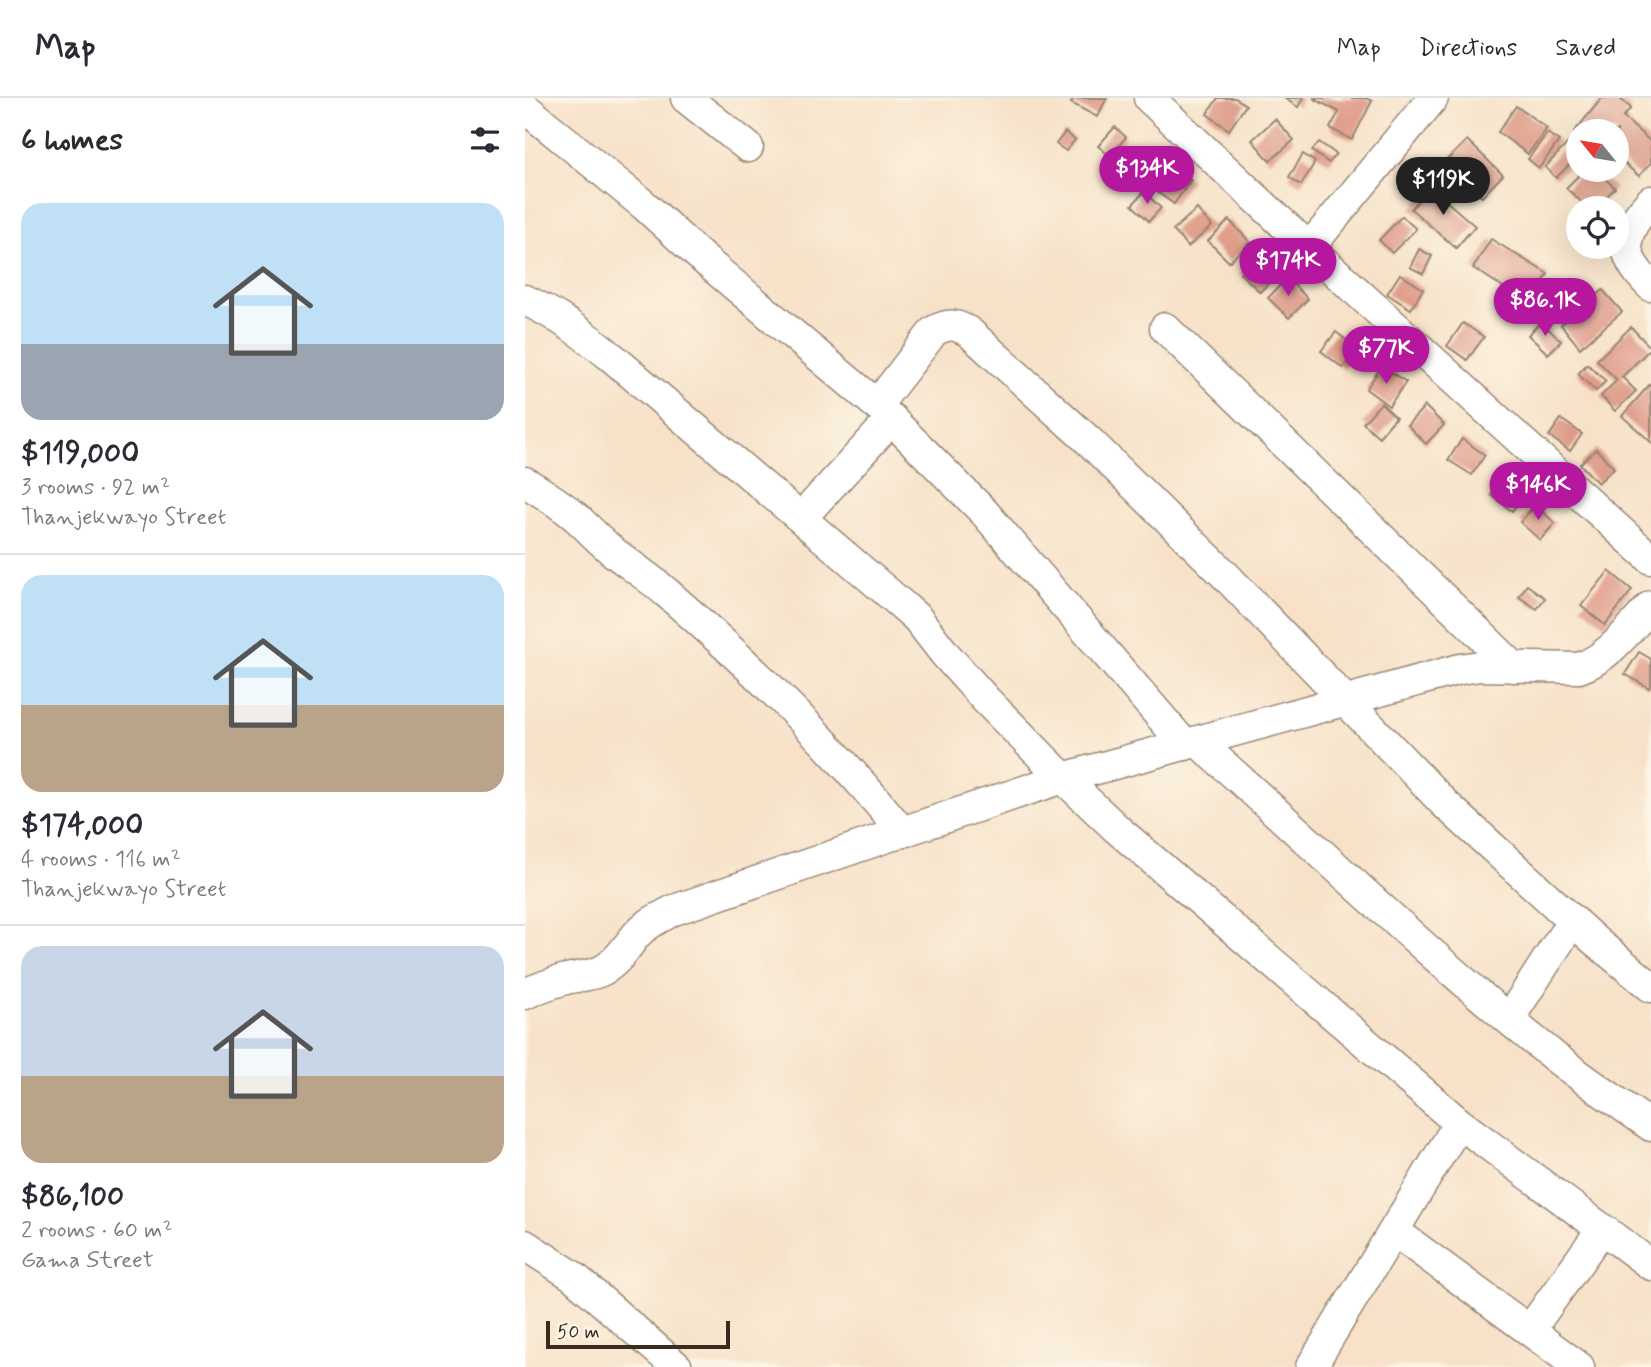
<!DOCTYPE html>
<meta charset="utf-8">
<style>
:root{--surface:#fff;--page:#f7f7f7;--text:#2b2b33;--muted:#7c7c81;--line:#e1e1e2;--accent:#b5179e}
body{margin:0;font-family:Mynerve,sans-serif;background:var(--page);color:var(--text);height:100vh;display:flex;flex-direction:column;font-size:26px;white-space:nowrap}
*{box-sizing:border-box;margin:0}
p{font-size:23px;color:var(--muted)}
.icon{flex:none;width:38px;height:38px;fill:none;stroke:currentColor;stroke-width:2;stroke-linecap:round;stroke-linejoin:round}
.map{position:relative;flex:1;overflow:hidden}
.details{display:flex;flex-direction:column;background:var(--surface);width:525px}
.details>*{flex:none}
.needle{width:46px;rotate:300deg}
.tools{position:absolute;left:1041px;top:21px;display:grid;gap:14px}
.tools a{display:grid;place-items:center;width:63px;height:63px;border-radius:50%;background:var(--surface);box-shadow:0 7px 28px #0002;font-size:35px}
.scale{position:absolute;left:21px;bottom:18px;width:184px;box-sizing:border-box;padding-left:7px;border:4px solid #3b2a1e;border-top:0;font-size:19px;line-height:24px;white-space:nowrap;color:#3b2a1e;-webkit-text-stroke:5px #fcf5e5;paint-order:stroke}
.price{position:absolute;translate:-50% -60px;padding:0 16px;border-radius:24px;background:var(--accent);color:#fff;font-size:23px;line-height:46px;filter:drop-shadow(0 2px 4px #0008)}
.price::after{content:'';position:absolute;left:50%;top:42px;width:21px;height:16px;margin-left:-10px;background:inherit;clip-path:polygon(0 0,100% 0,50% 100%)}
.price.active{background:#222;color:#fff}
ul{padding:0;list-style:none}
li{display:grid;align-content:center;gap:14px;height:371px;padding:0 21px}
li+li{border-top:2px solid var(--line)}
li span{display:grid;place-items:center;height:217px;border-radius:21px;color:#555}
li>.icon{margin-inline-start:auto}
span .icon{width:126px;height:126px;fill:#fffc;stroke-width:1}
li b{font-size:30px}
h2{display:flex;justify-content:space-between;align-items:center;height:84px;padding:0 21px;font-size:30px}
header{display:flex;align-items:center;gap:42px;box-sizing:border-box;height:98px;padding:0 35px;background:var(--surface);border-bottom:2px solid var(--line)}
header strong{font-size:33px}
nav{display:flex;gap:38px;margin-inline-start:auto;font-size:24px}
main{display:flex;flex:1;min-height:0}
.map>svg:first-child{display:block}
</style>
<header>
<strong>Map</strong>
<nav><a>Map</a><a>Directions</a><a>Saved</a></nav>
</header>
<main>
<section class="details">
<h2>6 homes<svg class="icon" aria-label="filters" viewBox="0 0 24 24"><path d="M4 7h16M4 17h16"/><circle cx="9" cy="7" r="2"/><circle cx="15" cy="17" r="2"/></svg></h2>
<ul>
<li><span style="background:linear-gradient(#bfe0f5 65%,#9aa5b1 0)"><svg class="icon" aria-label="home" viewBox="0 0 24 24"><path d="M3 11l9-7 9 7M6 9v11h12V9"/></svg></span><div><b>$119,000</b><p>3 rooms · 92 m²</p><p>Thanjekwayo Street</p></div></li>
<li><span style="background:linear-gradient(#bfe0f5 60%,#b9a48a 0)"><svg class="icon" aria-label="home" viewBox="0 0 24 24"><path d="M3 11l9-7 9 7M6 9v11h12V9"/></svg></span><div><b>$174,000</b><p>4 rooms · 116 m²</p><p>Thanjekwayo Street</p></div></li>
<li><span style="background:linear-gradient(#c9d6e8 60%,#b9a48a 0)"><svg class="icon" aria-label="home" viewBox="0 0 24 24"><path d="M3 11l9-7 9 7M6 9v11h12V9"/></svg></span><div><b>$86,100</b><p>2 rooms · 60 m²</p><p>Gama Street</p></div></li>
</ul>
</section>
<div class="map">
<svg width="1126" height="1269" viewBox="0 0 1126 1269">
<rect width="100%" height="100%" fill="#fcf5e5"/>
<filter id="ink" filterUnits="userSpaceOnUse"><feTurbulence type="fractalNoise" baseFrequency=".0143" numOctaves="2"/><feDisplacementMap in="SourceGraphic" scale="14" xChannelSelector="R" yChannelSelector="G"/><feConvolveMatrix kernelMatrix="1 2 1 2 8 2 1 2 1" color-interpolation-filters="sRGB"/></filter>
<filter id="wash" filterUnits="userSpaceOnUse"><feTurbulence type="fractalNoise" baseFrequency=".00686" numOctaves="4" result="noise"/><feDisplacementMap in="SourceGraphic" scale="28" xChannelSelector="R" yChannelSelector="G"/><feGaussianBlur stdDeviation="1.57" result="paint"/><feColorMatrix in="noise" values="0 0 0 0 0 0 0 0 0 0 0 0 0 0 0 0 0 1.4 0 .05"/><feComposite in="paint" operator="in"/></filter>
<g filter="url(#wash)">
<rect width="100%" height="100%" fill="#f7e2c9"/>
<g id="blocks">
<g fill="#df9b89">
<polygon points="549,0 582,0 572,19 546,5"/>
<polygon points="693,0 710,0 721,7 704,32 682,16"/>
<polygon points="759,0 778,0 773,9"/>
<polygon points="788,0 841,0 847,3 827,42 805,30 814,14"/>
<polygon points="1077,0 1094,0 1106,10 1098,19 1126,44 1126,65 1114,78 1092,59 1092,33 1054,33 1054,38 1049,34"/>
<polygon points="991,8 1022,30 1003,56 973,34"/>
<polygon points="750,21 769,42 745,63 727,42"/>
<polygon points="590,29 601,39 585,58 573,48"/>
<polygon points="540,34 550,42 541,53 531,46"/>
<polygon points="1022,35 1034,43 1014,70 1003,61"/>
<polygon points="942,42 978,77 957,99 921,63"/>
<polygon points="794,44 811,56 804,65 787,53"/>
<polygon points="1043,45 1054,55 1054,72 1071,72 1090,90 1071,110 1063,110 1041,90 1056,75 1046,65 1031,80 1020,69"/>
<polygon points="778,56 790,64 776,87 764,79"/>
<polygon points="642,65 666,82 649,106 625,89"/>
<polygon points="905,89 950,128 931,150 886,111"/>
<polygon points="619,94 636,110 624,123 607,107"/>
<polygon points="672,111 687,128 663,149 648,132"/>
<polygon points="877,118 891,131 867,155 854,142"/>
<polygon points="704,122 725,144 704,164 683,143"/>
<polygon points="966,141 1023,176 1005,206 948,170"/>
<polygon points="737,151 758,170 735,194 715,175"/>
<polygon points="894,151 907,158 898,176 885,169"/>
<polygon points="875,176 898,191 886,211 862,196"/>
<polygon points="762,180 783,201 764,220 743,200"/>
<polygon points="1078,192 1097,214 1055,250 1036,227"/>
<polygon points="1016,224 1036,243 1023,256 1003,237"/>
<polygon points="938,225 959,239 942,262 922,248"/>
<polygon points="1106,229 1126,250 1097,279 1111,293 1090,313 1076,298 1092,282 1072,262"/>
<polygon points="811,234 833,251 818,270 796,253"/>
<polygon points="1062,266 1081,283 1071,293 1053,276"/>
<polygon points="857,268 881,284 864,308 841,291"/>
<polygon points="1126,285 1126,344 1097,318"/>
<polygon points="856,305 871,319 854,339 838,325"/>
<polygon points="900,308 919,327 901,346 882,327"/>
<polygon points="1036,321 1057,336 1045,353 1024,338"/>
<polygon points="937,341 960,357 947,377 923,362"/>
<polygon points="1071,351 1089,370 1073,385 1055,366"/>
<polygon points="980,378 1001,394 987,413 966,397"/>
<polygon points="1010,407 1030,425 1015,442 995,424"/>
<polygon points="1084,473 1107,492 1080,527 1056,508"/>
<polygon points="1002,487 1020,500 1012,511 994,499"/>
<polygon points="1114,554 1126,561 1126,586 1124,590 1100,576"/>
</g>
</g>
</g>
<g filter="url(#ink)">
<use href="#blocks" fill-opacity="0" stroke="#998674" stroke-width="2"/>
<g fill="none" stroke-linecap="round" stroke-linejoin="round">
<g stroke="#998674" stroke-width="33">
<g id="minor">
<polyline points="161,0 223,49"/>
<polyline points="624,0 784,150 1126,461"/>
<polyline points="0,10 119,107 176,159 352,307 459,414 660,647"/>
<path d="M1126 103C1096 135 1092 156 1126 188"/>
<polyline points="784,150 908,0"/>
<path d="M0 202C33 217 61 238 89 261L361 493 392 520 420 556 460 601 538 680 592 731 934 1025 1126 1167"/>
<polyline points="640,230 989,569"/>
<path d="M352 307 409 233C424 225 430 226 444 234L564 343 699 476 919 705 1069 842 1126 889"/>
<path d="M0 384C18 395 36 406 52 420 65 432 77 445 91 456 108 469 126 481 142 495 226 568 307 646 377 734"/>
<polyline points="276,420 367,321"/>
<path d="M673 644C792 749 906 861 1031 960 1062 984 1094 1005 1126 1028"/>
<path d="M0 896C14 889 27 885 41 881 54 878 67 878 78 872 93 864 102 848 112 836 122 825 136 819 149 812L368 737 538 680 935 571 955 568 1054 570C1084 560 1105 530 1126 508"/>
<polyline points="984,921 1048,822"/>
<polyline points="869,1133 1054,1269"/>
<polyline points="0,1147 48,1178 152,1269"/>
<polyline points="1005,1232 1077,1131"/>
<polyline points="786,1269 934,1025"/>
</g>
</g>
<use href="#minor" stroke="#fff" stroke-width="30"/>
</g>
</g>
</svg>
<div class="tools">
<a><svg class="needle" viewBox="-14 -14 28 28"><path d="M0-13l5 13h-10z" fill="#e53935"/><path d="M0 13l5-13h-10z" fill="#7c7c81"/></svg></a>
<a><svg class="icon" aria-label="locate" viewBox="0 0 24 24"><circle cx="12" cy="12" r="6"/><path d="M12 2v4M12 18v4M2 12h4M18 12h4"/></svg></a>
</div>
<div class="scale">50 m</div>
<b class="price" style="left:622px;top:108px">$134K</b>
<b class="price active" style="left:918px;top:119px">$119K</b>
<b class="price" style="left:763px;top:200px">$174K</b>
<b class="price" style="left:1020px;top:240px">$86.1K</b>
<b class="price" style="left:861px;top:288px">$77K</b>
<b class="price" style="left:1013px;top:424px">$146K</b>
</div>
</main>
